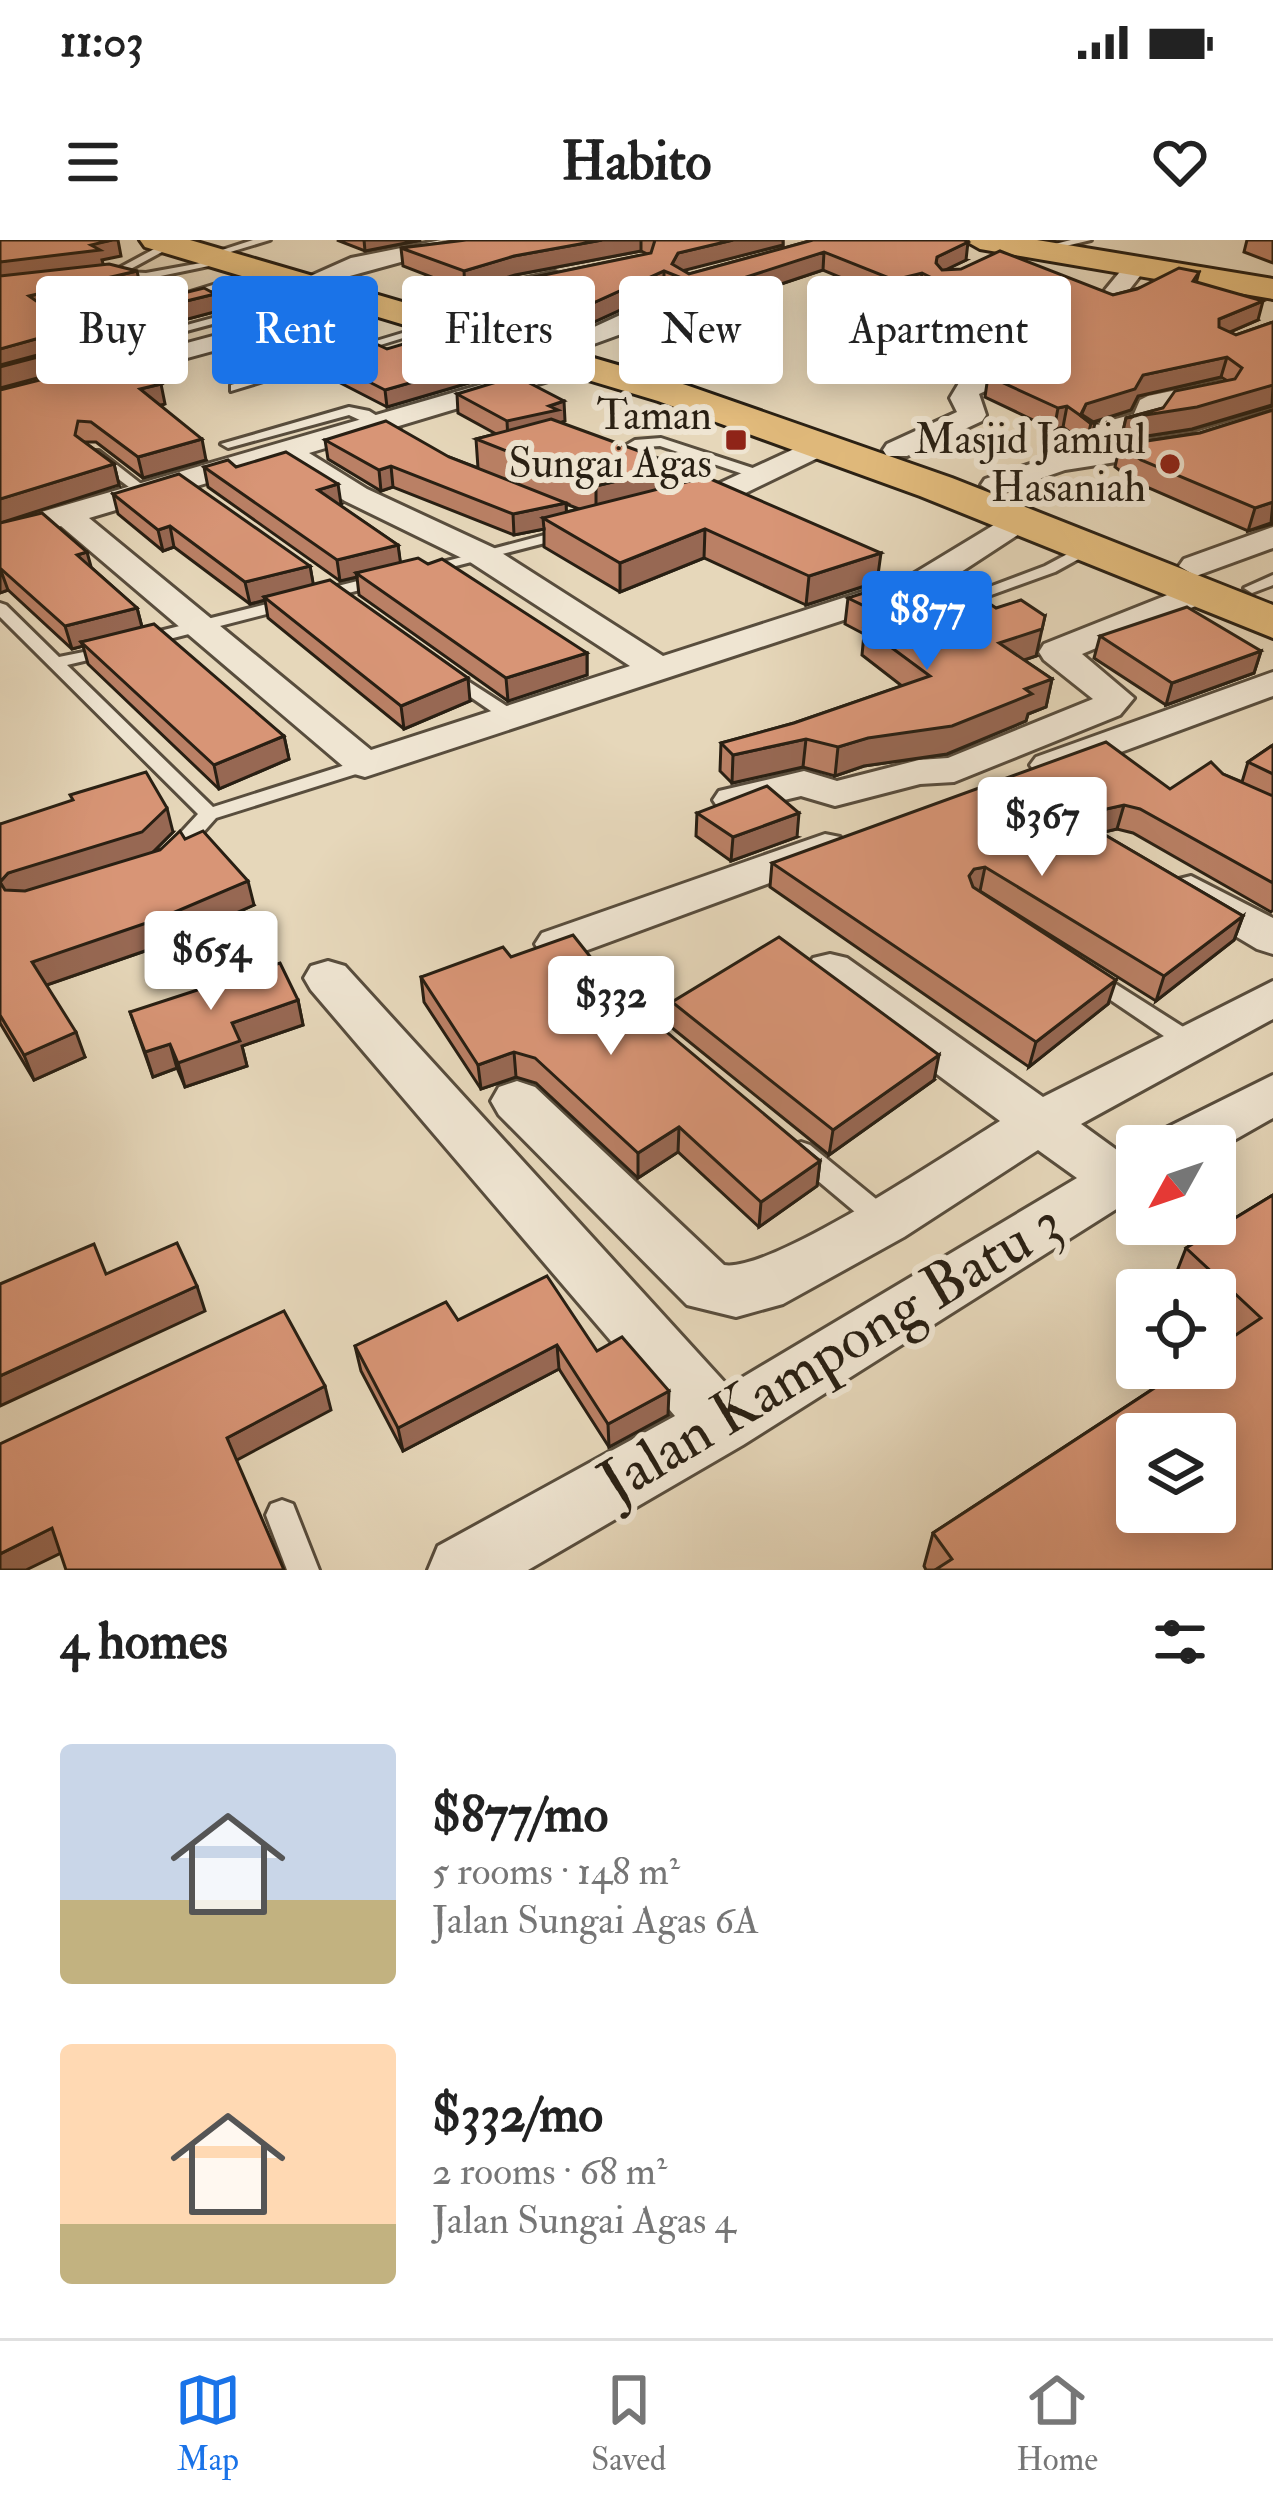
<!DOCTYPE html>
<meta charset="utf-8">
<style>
:root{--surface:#fff;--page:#f2f2f2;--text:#222;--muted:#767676;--line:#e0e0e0;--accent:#1a73e8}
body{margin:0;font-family:"IM FELL Double Pica",serif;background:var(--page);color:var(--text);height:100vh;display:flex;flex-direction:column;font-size:45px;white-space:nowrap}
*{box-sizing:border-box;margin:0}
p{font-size:39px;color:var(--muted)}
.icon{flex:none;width:66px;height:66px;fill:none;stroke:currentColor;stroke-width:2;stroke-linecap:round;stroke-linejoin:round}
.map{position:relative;height:1330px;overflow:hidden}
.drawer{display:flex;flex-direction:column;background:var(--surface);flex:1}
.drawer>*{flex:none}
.guide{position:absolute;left:36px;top:36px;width:1203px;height:108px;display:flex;gap:24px}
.needle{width:78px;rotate:230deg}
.tools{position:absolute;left:1116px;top:885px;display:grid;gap:24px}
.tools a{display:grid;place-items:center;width:120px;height:120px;border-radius:12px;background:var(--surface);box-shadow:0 6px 30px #0003;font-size:60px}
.price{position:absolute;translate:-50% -102px;padding:0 27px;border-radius:12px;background:#fff;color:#222;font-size:39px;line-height:78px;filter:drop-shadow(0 3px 6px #0008)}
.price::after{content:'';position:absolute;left:50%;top:72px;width:36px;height:27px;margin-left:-18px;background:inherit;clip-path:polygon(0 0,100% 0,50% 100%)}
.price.selected{background:var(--accent);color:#fff}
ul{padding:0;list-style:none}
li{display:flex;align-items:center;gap:36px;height:300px;padding:0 60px}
li span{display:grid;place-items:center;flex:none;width:336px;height:240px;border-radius:12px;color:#555}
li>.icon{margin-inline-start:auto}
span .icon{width:144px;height:144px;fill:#fffc;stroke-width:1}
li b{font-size:51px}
h2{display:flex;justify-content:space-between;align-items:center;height:144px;padding:0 60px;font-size:51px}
.chip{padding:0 42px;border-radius:12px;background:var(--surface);box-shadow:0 6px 30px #0003;font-size:42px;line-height:108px}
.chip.selected{background:var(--accent);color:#fff}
.status{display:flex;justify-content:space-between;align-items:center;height:84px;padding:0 60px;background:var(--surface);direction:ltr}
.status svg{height:33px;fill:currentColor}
header{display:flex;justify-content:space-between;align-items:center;height:156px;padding:0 60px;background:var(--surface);font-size:54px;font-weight:800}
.dock{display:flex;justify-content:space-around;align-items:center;height:168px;border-top:3px solid var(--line);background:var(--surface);font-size:33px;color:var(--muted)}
.dock a{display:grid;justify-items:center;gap:6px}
.dock .selected{color:var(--accent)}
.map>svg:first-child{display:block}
</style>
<div class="status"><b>11:03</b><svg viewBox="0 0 49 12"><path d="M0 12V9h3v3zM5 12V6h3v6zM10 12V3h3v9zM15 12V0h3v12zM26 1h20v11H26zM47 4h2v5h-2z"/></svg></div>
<header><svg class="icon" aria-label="menu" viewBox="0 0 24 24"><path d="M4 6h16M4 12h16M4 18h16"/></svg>Habito<svg class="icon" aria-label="heart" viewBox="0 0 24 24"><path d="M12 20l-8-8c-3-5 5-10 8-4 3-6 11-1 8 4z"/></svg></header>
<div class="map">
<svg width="1273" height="1330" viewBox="0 0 1273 1330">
<rect width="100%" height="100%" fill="#e6d7ba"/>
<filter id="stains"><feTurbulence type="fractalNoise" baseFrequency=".00167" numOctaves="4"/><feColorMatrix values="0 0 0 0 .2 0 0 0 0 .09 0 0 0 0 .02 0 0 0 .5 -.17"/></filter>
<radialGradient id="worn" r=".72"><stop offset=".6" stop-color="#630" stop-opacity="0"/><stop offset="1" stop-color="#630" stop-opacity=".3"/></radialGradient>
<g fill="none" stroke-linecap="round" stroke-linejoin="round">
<g stroke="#584d3d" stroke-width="6">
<g id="service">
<polygon points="253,0 270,0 227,13 222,10"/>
<polygon points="1071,0 1091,0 1036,13 1031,10"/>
<polygon points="169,1 173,6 125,32 146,33 223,19 228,22 146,39 108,34"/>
<polygon points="255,32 264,34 183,59 174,57"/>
<polygon points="320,49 324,54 71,122 65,118"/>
<polygon points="289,82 366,104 439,82 445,85 231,151 231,145 354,108 289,86"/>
<polygon points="349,167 369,171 400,190 388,193 349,175 228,208 221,204"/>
<polygon points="661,198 765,232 767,235 755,238 660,206 643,207 615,220 608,216 635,200"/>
<polygon points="89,211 99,211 149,250 137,253 89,217"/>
<polygon points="571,288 578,292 576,295 421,335 413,330"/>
<polygon points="1090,302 1098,307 1095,310 1055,332 958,367 946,367 944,364 1045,326"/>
<polygon points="385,334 393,339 391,342 142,406 134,401 136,397"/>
<polygon points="1273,335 1273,345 1252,353 1244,348"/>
<polygon points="0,363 6,365 59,417 118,405 118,413 67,425 213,567 358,521 365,519 374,525 372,529 216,578 176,623 162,623 159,618 162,613 198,574 0,377"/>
<polygon points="446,427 516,472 516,480 504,480 440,436 440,428"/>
<polygon points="1092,729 1199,797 1203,803 1199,809 1183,809 1084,742 1081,737 1084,732"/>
<polygon points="801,902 810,905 892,972 896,980 892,988 883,991 874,988 792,919 788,912 792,905"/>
<polygon points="282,1260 293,1264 319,1330 287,1330 266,1275 271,1264"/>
</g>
</g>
<g stroke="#584d3d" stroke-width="6">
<g id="minor">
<polygon points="441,0 470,3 317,45 306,38 351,18"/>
<polygon points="1136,20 1147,27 1129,50 1137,59 1133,64 1117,64 1105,50 1128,22"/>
<polygon points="555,32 566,39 563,44 472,64 436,78 424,71 457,53"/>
<polygon points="666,54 678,61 646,85 566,114 553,106"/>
<polygon points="359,57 371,64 367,69 0,169 0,153"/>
<path d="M576 117 589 125 585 130 309 213 367 249 494 308 663 416 908 337 1012 274H1034L1039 281 932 351 365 537 351 533 61 286 0 304V284ZM281 221 345 261 470 322 630 426 371 510 89 278Z"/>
<polygon points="1010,125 1023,133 979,154 986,175 982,181 907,216 887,216 883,210 887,204 957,172 950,158 959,143"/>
<polygon points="1219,141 1232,149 1228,155 1167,168 1157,185 1100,200 1086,192 1090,186 1134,174 1140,160 1148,156"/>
<polygon points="1273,169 1273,186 1193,210 1065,230 996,254 981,245 985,239 1063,213 1193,193"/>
<polygon points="818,198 832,207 828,213 729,261 707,261 703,255 707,249"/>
<polygon points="1273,287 1273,308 1196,336 1179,326 1184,319"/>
<polygon points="1200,342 1212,345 1217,352 1212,359 1082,414 1134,458 1120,475 954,542 920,544 835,566 801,556 734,572 719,569 713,560 719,551 804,531 837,541 919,520 948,518 1093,459 1044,420 1039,412 1044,404"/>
<polygon points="1273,432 1273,456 1064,533 1036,533 1030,525 1036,517"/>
<polygon points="825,594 840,597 846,607 840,617 574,715 558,720 542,715 535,704 542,693"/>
<polygon points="1191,636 1273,678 1273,714 1257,709 1175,660 1169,650 1175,640"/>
<path d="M830 714 847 718 1043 857 1273 741V779L1081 884 1121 913 1137 907V956L743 1205 528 1330H428L438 1306 675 1176 311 750 304 738 311 726 328 721 345 726 728 1146 1077 938 1038 910 904 997 783 1064 736 1077 687 1065 499 875 491 861 499 847 517 841 535 847 724 1025C771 1033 951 911 1000 881L813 742 806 730 813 718Z"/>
<polygon points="1273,835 1273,878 1215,911 1215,906 1152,906 1160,891"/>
</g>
</g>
<g stroke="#281f13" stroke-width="6">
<g id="trunk">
<polygon points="140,0 190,0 686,145 952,238 1273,365 1273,398 920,256 658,161 145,7"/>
<polygon points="964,0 1037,0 1273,39 1273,59 980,9"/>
</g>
</g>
<use href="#service" fill="#efe5d2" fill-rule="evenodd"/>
<use href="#minor" fill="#efe5d2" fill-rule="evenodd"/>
<use href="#trunk" fill="#e3bc7d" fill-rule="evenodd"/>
</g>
<g fill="#ba8065" stroke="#281f13" stroke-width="3" fill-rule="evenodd">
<polygon points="337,0 421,0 365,11"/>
<polygon points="466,0 783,0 783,5 683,30 689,34 813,0 966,20 945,30 1113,55 1199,32 1196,43 1258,80 1230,92 1236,95 1273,82 1273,166 1192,189 1121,200 1126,178 1163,168 1226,140 1221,137 1138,156 1131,170 1093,182 1090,204 1086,205 1063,187 1054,190 985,157 988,136 1014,123 1012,121 954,142 948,140 951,119 1010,98 920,51 892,59 823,30 724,63 703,65 664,50 583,87 497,64 496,45 647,14 641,11 515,35 465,50 403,26 401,8"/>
<polygon points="1247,0 1273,0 1273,23 1244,12"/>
<polygon points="159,59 218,71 173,83 162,76"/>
<polygon points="222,104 298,110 300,119 257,132 224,113"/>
<polygon points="387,109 519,112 520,128 387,167 325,135 322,118"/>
<polygon points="0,150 165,164 160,165 206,220 143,238 96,202 84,202 114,224 119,245"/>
<path d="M457 154 565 181 560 182 877 342 806 365 704 318 620 352 544 307V289L514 295 393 247 381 251 328 219 325 200 449 217 478 228 476 199 496 194 458 173ZM566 264 579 269 566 272Z"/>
<polygon points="1273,170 1273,284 1248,291 1135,242 1115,227 1120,205 1200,193"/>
<polygon points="204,227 236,227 341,264 339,265 398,305 400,322 587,413 587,435 508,461 359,355 357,337 340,341 208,247"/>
<polygon points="113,254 310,326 313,344 470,461 404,489 268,378 265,360 250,364 174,307 163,311 118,274"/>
<polygon points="0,283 92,328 137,368 142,387 284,496 289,519 219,549 88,424 83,406 72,409 8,350 0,353"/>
<polygon points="848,358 898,363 908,375 1036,416 1024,420 1052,439 1046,467 1028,474 1026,481 947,514 864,526 835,536 803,527 732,543 720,531 721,503 794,483 902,446 862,415 864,394 845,384"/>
<polygon points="1100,396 1261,411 1254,433 1166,465 1094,418"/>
<polygon points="1273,505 1273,670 1271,672 1133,593 1117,589 1104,592 1105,595 1243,676 1234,700 1156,761 980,651 1108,764 1029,827 770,647 772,623 1170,549 1223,534 1242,542 1248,522"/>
<polygon points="697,573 797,597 731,621 696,596"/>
<polygon points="0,584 173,592 152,613 185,599 254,665 168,703 46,745 85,817 34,840 0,783"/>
<polygon points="511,717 638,777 820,921 817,946 759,987 678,912 638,938 536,843 516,837 481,849 424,762 421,737"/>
<polygon points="298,760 303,785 242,806 247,826 185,847 177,828 153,837 130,772"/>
<polygon points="672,762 934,840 829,915 671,787"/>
<polygon points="1273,955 1273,1330 926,1330 924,1326 933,1293 1229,1099 1215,1086 1215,1050 1178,1050 1172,1044 1186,1008"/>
<polygon points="458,1080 597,1111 668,1175 609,1207 559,1129 403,1211 361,1131 355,1106"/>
</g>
<g fill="#976853" stroke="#281f13" stroke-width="3">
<polygon points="112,0 118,0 121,16 102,20 104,27 0,41 0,22"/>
<polygon points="364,0 421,0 365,11"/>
<polygon points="602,0 641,0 641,11 515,35 465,50 464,31 514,16"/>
<polygon points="733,0 783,0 783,5 678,32 672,24 678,13"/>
<polygon points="968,2 966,20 935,35 933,41 937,17"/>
<polygon points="824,12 823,30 724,63 703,65 704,47"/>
<polygon points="137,31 141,49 34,74 29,56"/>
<polygon points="664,31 664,50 583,87 582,68"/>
<polygon points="922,33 920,51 892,59 894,40"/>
<polygon points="215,54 218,71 173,83 170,65"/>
<polygon points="1263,61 1258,80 1214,99 1219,79"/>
<polygon points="75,88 79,107 96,102 101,121 0,148 0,109"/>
<polygon points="1016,101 1012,121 954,142 957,122"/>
<polygon points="298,110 300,119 257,132 255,123"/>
<polygon points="519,112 520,128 387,167 385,150"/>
<polygon points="1227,117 1221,137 1138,156 1131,170 1090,183 1081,176 1086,164 1143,135"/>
<polygon points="161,144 165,164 145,169 140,149"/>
<polygon points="1273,145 1272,165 1192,189 1121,200 1126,178"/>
<polygon points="564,161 565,181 508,201 507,181"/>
<polygon points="1067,166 1063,187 1054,190 1058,168"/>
<polygon points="1091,183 1095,183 1090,204 1086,205"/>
<polygon points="202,199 206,220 143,238 138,217"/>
<polygon points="114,224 119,245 0,283 0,259"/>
<polygon points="391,226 393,247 381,251 379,230"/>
<polygon points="680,226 680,256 596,276 596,246"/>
<polygon points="338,244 341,264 321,271 318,250"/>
<polygon points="1273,262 1271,283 1248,291 1255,268"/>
<polygon points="566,263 567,284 543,278 544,289 514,295 513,274"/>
<polygon points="170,286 174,307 163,311 158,290"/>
<polygon points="705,289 704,318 620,352 620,323"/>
<polygon points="398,305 401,326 356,333 357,337 340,341 337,320"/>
<polygon points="87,312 93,334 77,315"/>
<polygon points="881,313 877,342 806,365 809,336"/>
<polygon points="310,326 314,348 264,357 265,360 250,364 245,342"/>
<polygon points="0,328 8,350 0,353"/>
<polygon points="900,350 896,377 888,359"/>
<polygon points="137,368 143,391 81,402 83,406 72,409 65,386"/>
<polygon points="1045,376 1036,416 994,430 999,403"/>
<polygon points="1261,411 1254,433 1166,465 1172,443"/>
<polygon points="587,413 587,435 508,461 506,438"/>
<polygon points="468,438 470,461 404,489 401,466"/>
<polygon points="1052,439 1046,467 1028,474 1026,481 947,514 864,526 835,536 838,507"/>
<polygon points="284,496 289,519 219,549 214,525"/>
<polygon points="806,499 803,527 732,543 733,515"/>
<polygon points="1124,565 1117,589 1100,593 1097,580 1106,569"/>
<polygon points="167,568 173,592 149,616 10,666 0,642 8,633"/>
<polygon points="799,573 797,597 731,621 733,597"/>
<polygon points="985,627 980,651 970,653 969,636 974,629"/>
<polygon points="248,641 254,665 168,703 41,747 32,722"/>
<polygon points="1243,676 1234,700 1156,761 1164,736"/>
<polygon points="1116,740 1108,764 1029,827 1036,802"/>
<polygon points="298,760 303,785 242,806 247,826 185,847 178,823 232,783"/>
<polygon points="76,792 85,817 34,840 24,815"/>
<polygon points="170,804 177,828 153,837 145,812"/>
<polygon points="514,812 516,837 481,849 478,825"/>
<polygon points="939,815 934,840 829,915 833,890"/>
<polygon points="679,887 678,912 638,938 638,913"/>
<polygon points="820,921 817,946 759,987 761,962"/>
<polygon points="197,1046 205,1071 0,1166 0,1136"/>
<polygon points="557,1105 559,1129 403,1211 398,1188"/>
<polygon points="325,1146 331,1170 235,1221 227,1198"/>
<polygon points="669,1151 668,1175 609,1207 608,1184"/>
<polygon points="52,1288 65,1311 26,1330 0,1330 0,1314"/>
</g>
<g fill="#d89576" stroke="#281f13" stroke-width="3" fill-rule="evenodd">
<polygon points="0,0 112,0 91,5 100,10 0,22"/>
<polygon points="466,0 602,0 514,16 464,31 401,8"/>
<polygon points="655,0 733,0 678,13 672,24 689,34 813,0 964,0 968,2 937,17 936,23 942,30 961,29 1000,11 1113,55 1137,49 1179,28 1199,32 1193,41 1263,61 1219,79 1219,87 1236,95 1273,82 1273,145 1197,167 1126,178 1163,168 1175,151 1235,139 1242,128 1227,117 1143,135 1135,149 1086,164 1081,174 1095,183 1091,183 1067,166 1058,168 988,136 1031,114 1016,101 957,122 951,119 1035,89 922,33 894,40 824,12 725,44 704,47 664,31 582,68 496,45 651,13"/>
<polygon points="109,24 137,31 29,56 75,88 0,109 0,36"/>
<polygon points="204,48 215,54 170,65 159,59"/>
<polygon points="454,89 519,112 385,150 322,118 374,103 387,109"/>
<polygon points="268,91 298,110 255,123 222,104"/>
<polygon points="93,100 96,102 0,127 0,125"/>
<polygon points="123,119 161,144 140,149 202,199 138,217 91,182 78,181 75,195 114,224 0,259 0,150"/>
<polygon points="516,136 564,161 549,166 558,170 507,181 457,154"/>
<polygon points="1273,170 1273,262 1255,268 1141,220 1120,205 1200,193"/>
<polygon points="551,179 680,226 596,246 476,199"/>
<polygon points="386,181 449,217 566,263 513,274 391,226 379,230 325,200"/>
<polygon points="286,212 338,244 318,250 398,305 337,320 204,227 228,220 236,227"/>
<polygon points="179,234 310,326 245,342 170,286 158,290 113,254"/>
<polygon points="706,237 881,313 809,336 705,289 620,323 543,278"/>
<polygon points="42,273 87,312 77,315 137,368 65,386 0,328 0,283"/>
<polygon points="418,318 428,324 442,319 587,413 506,438 356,333"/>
<polygon points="330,340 468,438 401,466 264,357"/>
<polygon points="897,342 900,350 888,359 905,366 908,375 975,354 996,368 1021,360 1045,376 1042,389 999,403 1052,439 1025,449 1032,454 952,486 868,498 838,507 806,499 733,515 721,503 794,483 930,436 865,388 893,380 848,358"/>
<polygon points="1187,367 1261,411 1172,443 1100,396"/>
<polygon points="154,384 284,496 214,525 81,402"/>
<polygon points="1106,502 1170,549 1211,522 1223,534 1273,556 1273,643 1140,569 1124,565 1106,569 1097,580 1105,595 1243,676 1164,736 985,627 974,629 969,636 973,647 1116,740 1036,802 772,623"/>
<polygon points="1273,505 1273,534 1248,522"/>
<polygon points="146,532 167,568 142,592 8,633 0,642 5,650 25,651 160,610 180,591 185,599 203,591 248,641 161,678 32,722 76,792 24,815 0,775 0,584 73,560 70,555"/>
<polygon points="767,546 799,573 733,597 697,573"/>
<polygon points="573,695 638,777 644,773 820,921 761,962 679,887 638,913 535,818 514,812 478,825 421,737 503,707 511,717"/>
<polygon points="779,697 939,815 833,890 672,762"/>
<polygon points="280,723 298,760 232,783 240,801 178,823 170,804 145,812 130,772"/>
<path d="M1273 955V1330H935L952 1319 933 1293 1185 1128H1215V1109L1261 1078 1186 1008ZM1137 1194H1215V1272H1137Z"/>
<polygon points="177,1003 197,1046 0,1136 0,1044 94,1004 106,1034"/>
<polygon points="547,1036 597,1111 622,1097 669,1151 608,1184 557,1105 398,1188 355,1106 446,1062 458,1080"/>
<polygon points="284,1071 325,1146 227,1198 284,1330 66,1330 52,1288 0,1314 0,1204"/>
</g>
<g fill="#8f2418" stroke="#efe5d2" stroke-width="4.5">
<rect x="724" y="188" width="24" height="24" rx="6"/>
<circle cx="1170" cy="224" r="12"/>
</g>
<g text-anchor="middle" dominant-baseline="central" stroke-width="12" stroke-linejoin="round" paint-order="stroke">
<g font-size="42" fill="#281f13" stroke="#efe5d2" text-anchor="end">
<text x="712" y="176">Taman<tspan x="712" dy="48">Sungai Agas</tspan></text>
<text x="1146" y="200">Masjid Jamiul<tspan x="1146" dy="48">Hasaniah</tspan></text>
</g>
<g font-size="60" fill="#281f13" stroke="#efe5d2">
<text transform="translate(831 1113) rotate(-31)">Jalan Kampong Batu 3</text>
</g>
</g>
<rect width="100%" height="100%" filter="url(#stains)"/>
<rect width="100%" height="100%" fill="url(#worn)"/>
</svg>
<div class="tools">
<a><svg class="needle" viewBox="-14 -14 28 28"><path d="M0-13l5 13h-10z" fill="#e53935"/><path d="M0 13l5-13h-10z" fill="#767676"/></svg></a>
<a><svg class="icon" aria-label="locate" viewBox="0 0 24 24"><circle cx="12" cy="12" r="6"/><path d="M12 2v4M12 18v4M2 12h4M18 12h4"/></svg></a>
<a><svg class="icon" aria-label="layers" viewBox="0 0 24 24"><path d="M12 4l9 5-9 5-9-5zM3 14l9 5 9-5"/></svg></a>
</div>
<b class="price selected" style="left:927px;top:433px">$877</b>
<b class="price" style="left:1042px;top:639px">$367</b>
<b class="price" style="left:211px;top:773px">$654</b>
<b class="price" style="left:611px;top:818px">$332</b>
<div class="guide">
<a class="chip">Buy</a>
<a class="chip selected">Rent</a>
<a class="chip">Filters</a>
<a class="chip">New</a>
<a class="chip">Apartment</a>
</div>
</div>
<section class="drawer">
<h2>4 homes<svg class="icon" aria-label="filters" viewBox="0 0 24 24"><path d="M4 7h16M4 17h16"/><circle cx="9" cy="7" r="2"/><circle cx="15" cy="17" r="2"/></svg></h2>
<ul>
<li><span style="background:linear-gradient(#c9d6e8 65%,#c2b280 0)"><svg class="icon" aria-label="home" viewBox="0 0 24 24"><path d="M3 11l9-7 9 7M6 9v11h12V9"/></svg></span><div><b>$877/mo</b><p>5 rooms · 148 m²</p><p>Jalan Sungai Agas 6A</p></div></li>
<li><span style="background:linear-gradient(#ffd9b3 75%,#c2b280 0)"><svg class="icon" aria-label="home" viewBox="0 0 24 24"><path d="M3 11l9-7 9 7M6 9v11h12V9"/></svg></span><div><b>$332/mo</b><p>2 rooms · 68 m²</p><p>Jalan Sungai Agas 4</p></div></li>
</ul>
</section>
<nav class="dock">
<a class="selected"><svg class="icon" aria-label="map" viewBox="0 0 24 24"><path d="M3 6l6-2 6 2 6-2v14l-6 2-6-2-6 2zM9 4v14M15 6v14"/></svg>Map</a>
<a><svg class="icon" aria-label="saved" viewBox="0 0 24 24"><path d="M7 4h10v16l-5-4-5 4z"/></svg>Saved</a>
<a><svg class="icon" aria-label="home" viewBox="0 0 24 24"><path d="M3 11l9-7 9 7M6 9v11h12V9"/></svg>Home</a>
</nav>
